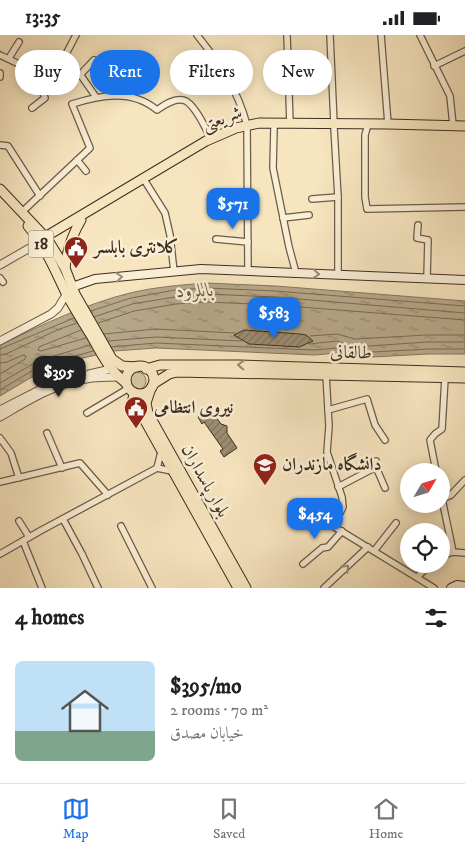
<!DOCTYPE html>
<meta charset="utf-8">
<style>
:root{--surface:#fff;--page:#f6f6f6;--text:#202124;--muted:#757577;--line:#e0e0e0;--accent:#1a73e8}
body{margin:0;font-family:"IM FELL DW Pica",Amiri,serif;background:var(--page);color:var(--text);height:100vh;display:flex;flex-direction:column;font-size:19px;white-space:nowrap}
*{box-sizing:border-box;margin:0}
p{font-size:16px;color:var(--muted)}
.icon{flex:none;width:28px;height:28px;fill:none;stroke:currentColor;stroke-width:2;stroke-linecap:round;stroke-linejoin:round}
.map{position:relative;height:553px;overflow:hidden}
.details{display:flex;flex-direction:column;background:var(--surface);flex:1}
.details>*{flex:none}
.guide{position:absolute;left:15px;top:15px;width:435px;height:45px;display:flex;gap:10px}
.needle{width:32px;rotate:52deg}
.buttons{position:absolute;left:400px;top:428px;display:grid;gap:10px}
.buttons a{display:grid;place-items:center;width:50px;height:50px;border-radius:50%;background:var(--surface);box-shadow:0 2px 12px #0003;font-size:25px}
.price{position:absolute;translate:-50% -42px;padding:0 11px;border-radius:10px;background:var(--accent);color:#fff;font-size:16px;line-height:32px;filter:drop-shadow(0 1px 2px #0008)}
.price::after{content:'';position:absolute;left:50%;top:30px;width:15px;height:11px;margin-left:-8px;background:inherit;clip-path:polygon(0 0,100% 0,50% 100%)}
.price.on{background:#222;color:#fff}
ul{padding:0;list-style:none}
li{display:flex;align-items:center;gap:15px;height:125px;padding:0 15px}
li+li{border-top:1px solid var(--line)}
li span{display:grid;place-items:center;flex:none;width:140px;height:100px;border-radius:8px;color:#555}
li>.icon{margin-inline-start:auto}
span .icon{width:60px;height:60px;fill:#fffc;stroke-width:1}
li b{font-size:21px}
h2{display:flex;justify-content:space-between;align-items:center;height:60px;padding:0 15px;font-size:21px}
.tag{padding:0 18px;border-radius:22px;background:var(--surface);box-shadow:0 2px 12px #0003;font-size:18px;line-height:45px}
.tag.on{background:var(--accent);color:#fff}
.status{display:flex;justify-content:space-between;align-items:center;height:35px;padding:0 25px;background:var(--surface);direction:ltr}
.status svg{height:14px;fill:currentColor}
.tabs{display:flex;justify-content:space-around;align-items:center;height:70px;border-top:1px solid var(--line);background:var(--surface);font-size:14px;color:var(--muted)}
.tabs a{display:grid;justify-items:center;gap:2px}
.tabs .on{color:var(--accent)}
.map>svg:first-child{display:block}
</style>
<div class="status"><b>13:35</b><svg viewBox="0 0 49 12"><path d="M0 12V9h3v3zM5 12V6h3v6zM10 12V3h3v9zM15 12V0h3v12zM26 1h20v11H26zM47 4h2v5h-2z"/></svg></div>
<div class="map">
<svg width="465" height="553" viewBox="0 0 465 553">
<defs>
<pattern id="water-ripples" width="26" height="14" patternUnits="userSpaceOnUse" patternTransform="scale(1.25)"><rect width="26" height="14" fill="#b7a789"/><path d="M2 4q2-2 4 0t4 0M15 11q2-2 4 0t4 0" fill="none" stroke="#968870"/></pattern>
<pattern id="building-hatch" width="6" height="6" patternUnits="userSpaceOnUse" patternTransform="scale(1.25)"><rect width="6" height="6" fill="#9d8d73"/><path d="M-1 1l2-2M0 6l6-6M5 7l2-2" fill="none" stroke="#81745e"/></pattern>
</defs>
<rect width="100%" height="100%" fill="#f7e5bf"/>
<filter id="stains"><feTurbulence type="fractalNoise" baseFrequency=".004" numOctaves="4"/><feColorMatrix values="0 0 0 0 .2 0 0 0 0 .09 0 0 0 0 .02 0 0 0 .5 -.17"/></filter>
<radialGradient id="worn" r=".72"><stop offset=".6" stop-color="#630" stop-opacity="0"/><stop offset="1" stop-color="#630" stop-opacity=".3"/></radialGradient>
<circle fill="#d7c6a4" stroke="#897a62" cx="137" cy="346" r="9"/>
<path fill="url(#water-ripples)" stroke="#85775f" d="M206 248 276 251 465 266V319H428L354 323 336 318 315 320 156 313 114 316 74 325 42 336 0 361V310C42 290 85 269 130 258 155 252 181 250 206 248Z"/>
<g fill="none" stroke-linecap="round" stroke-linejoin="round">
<g stroke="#796a55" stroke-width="1">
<polyline points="91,276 131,263 175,255 206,253 275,256 465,271"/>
<polyline points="94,282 132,269 175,262 207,259 275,262 465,278"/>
<polyline points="98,288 134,276 176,269 207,267 275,270 465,285"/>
<polyline points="81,295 39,312 38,315 41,316 86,303"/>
<polyline points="104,299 156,294 235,298"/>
<polyline points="310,301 337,299 355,304 427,300 465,300"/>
<polyline points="108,306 156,302 242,306"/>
<polyline points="309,309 337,306 355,312 427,307 465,307"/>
<polyline points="111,312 156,308 314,315 337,313 354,318 428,314 465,314"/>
<polyline points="0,314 74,283"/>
<polyline points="0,320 6,319 57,295 77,288"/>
<polyline points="0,328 7,327 23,320 26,321 25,324 0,339"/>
<polyline points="0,348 38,326 90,310"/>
<polyline points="0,355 40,331 93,316"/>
</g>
</g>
<g fill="url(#building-hatch)" stroke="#3b2e21">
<polygon points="244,295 300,299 306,300 313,306 299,312 249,309 234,300"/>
<polygon points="210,374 221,389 227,391 227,398 237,413 224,422 220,416 223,414 204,387 202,389 198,382"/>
</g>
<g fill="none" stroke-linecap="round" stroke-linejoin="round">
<g stroke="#6a5c48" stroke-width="8">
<g id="minor">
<path d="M197 0C220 29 237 53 247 90L248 236"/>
<polyline points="287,0 290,89"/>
<polyline points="330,0 334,89"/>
<polyline points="381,0 388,89"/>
<polyline points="420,0 450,61 453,90"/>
<polyline points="0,20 44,41 66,19 76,0"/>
<polyline points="9,23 19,7"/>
<polyline points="63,23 82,42 96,62"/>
<polyline points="434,31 465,16"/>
<polyline points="0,38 0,42"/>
<polyline points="122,38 128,61"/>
<polyline points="80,40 94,25"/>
<polyline points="32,73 45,63 35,36"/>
<polyline points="274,93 273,133 289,212 296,238"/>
<polyline points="334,93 338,162 338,239"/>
<polyline points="367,93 365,100 365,162 367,174 465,172"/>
<polyline points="0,110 8,111 40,161"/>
<polyline points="77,125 86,136"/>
<polyline points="143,143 165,178 170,200 174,237"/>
<polyline points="312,164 338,162"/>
<path d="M22 177 90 113 72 69C101 60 132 54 157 75 164 70 174 63 183 65 194 67 206 94 211 104"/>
<polyline points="283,183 309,180"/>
<polyline points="418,190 417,203 428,205 427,243"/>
<polyline points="216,204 248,207"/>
<polyline points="0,243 3,247"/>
<polyline points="326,340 329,391 327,417 342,462 343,472 334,490"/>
<polyline points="328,375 367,364 375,390 385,405"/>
<polyline points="87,378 129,353"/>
<polyline points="47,398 62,433"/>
<polyline points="0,403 11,418 19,443"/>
<polyline points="376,426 376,432 385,453"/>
<polyline points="157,433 161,417"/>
<polyline points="436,436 430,405 435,399 442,394 445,343"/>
<polyline points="0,447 80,428 108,460"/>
<polyline points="338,452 376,432"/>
<polyline points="441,459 453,517"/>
<polyline points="442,464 451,460 465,445"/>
<polyline points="305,474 434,553"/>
<polyline points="63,484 82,519 98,553"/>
<polyline points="19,486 29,502"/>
<polyline points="121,491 152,553"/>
<polyline points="23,506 42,553"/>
<polyline points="374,516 396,488"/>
<polyline points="0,519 40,496 157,433 172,436"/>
<polyline points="441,521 453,517 465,518"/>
<polyline points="303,529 322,513 328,512 342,496"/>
<polyline points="417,542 431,529"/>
<polyline points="324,553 368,512"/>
</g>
</g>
<g stroke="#6a5c48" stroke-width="9">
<g id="tertiary">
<polyline points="0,230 40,207"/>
<polyline points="0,306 51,279 58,273 67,258"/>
<polyline points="89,339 111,334"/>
<polyline points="0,375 43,353"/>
<path d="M0 382C28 366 54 349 86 344 97 342 108 342 118 342"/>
</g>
</g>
<g stroke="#3b2e21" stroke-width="10">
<g id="secondary">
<polyline points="72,252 95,244 201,234 465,245"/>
<polyline points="451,553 457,550 465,551"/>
</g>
</g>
<g stroke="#3b2e21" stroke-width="11">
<g id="primary">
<polyline points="0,154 48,205 65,233 75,259 112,324 122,331 137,332"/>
<path d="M28 191C46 212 56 238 68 262 76 276 84 289 92 302 102 320 110 336 126 348"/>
<polyline points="40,207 45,202 206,106 236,93 259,88 388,89 465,91"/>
<path d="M65 233C67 215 72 200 81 185"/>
<circle cx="140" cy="345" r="14"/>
<polyline points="146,334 160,330 239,330 465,337"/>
<polyline points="153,349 169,339 177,337 465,343"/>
<polyline points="151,353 146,368 148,378 246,553"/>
<polyline points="134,358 133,364 238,553"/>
</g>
</g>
<use href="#minor" stroke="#faeed5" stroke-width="5.5"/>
<use href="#tertiary" stroke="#faeed5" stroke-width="7"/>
<use href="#secondary" stroke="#faeed5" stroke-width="8"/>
<use href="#primary" stroke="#f7e5bf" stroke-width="9"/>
</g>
<defs><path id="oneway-chevron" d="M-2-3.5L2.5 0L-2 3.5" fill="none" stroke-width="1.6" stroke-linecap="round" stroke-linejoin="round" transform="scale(1.25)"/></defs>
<g stroke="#9a8e7b">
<use href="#oneway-chevron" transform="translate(316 239) rotate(2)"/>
<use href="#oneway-chevron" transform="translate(119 242) rotate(-5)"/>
<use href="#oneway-chevron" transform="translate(346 533) rotate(-45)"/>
</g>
<use stroke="#998a70" href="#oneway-chevron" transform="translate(241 330) rotate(-178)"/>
<defs>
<g id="civic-pin" transform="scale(1.25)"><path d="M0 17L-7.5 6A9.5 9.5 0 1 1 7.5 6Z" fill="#8f2418" stroke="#faeed5"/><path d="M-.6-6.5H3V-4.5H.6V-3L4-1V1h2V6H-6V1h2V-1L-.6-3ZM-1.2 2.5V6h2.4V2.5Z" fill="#fff"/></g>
<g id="university-pin" transform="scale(1.25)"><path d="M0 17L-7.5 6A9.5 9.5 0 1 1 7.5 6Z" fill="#8f2418" stroke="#faeed5"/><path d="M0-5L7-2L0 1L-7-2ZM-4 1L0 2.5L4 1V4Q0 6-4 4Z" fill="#fff"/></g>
</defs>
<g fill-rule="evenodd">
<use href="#civic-pin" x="76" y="213"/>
<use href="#civic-pin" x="136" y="373"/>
<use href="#university-pin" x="265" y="430"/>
</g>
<g text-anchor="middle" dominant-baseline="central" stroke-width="5" stroke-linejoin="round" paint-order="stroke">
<rect fill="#faeed5" stroke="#746857" stroke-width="1" x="28.5" y="195.5" width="25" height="27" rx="4"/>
<g font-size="16" font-weight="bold" fill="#3b2e21">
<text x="41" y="209">18</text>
</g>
<g font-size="18" fill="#3b2e21" stroke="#faeed5">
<text transform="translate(222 84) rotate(-21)">شریعتی</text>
<text transform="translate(351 318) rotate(2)">طالقانی</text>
<text transform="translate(205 446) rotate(61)">بلوار پاسداران</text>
</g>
<g font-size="18" font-weight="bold" fill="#3b2e21" stroke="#faeed5" text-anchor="start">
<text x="94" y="213">کلانتری بابلسر</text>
<text x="154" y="373">نیروی انتظامی</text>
<text x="282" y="430">دانشگاه مازندران</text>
</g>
<g font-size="19" font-style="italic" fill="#605240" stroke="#faeed5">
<text transform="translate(195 256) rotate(-2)">بابلرود</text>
</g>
</g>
<rect width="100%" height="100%" filter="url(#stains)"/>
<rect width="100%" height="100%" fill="url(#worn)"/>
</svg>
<div class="buttons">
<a><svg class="needle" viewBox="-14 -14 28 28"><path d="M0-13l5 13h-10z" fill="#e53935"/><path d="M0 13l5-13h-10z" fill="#757577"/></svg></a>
<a><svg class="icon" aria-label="locate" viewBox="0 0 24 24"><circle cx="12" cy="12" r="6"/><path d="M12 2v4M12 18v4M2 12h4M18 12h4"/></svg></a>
</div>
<b class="price" style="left:233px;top:195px">$571</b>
<b class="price" style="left:274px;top:304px">$583</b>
<b class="price on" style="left:59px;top:363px">$395</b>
<b class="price" style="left:315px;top:505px">$454</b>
<div class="guide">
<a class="tag">Buy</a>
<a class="tag on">Rent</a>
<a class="tag">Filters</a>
<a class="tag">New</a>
</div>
</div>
<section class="details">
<h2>4 homes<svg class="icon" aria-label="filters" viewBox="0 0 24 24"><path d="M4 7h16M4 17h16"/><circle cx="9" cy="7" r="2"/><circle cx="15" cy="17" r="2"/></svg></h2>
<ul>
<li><span style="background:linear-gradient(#bfe0f5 70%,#7fa58c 0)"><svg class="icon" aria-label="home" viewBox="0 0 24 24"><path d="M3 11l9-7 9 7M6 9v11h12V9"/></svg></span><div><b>$395/mo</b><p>2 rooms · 70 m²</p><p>خیابان مصدق</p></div></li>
</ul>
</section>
<nav class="tabs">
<a class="on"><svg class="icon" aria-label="map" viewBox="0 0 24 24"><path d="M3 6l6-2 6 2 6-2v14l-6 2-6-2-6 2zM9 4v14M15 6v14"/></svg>Map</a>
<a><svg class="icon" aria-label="saved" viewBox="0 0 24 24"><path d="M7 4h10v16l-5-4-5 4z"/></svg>Saved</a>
<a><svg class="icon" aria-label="home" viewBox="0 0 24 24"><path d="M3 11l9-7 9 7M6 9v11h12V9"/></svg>Home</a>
</nav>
